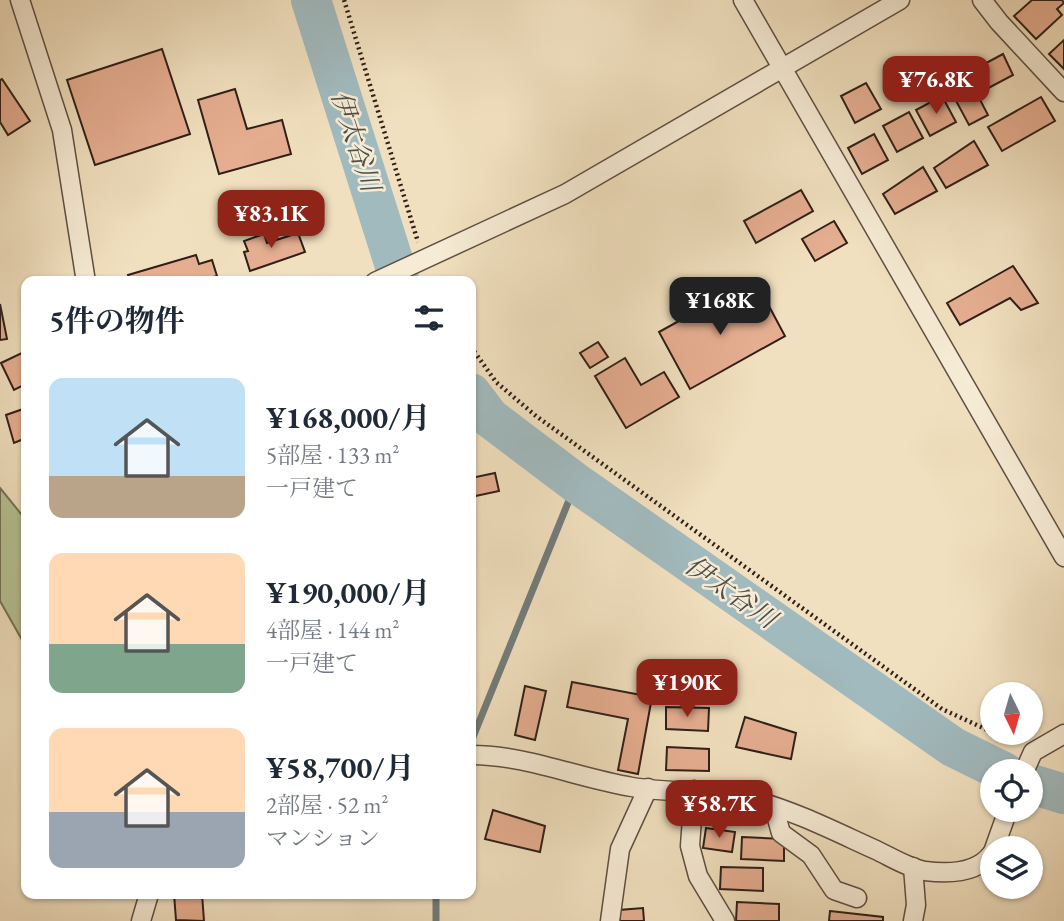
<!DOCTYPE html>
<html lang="ja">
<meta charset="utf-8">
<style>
:root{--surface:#fff;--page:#f2f2f3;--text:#1f2937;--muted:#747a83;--accent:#8f2418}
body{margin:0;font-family:"EB Garamond","Noto Serif JP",serif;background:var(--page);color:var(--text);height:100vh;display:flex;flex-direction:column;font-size:26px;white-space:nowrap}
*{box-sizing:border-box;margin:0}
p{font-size:23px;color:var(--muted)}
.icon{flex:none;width:38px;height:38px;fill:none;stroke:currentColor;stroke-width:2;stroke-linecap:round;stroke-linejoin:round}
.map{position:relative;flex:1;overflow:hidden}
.drawer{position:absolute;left:21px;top:276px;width:455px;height:623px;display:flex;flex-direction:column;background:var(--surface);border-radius:14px;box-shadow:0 2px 5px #0004}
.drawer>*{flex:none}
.needle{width:46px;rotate:175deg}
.buttons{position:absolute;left:980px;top:682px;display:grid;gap:14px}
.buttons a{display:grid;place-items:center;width:63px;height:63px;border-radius:50%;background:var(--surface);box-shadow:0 2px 5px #0004;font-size:35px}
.price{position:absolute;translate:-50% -60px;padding:0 16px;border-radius:14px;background:var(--accent);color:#fff;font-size:23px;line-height:46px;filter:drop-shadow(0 2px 4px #0008)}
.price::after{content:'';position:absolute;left:50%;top:42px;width:21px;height:16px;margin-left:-10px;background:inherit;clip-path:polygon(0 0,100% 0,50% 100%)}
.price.active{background:#222;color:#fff}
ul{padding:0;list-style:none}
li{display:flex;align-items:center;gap:21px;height:175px;padding:0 28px}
li span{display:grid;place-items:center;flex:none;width:196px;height:140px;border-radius:14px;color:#555}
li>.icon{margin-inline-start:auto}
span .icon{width:84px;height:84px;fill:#fffc;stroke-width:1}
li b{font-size:30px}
h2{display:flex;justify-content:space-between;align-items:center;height:84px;padding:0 28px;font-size:30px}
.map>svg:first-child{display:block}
</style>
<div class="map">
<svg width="1064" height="921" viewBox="0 0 1064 921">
<rect width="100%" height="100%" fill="#f1e0bf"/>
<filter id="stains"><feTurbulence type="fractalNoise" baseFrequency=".00286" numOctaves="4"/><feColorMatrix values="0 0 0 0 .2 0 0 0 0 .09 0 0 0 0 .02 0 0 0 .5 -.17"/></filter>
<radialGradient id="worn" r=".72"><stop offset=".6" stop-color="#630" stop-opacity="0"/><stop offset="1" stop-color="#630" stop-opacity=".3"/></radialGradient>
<polygon fill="#b6c395" stroke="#727156" stroke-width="2" points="0,488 26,520 26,647 0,601"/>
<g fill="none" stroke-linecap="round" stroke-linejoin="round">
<g stroke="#737c7c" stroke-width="7">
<polyline points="471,742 576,483"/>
<polyline points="436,894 436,921"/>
</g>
<g stroke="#a1babe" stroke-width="40">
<polyline points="311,0 400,282"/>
<polyline points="471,393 490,418 576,483 953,747 1004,772"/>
<polyline points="1031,784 1064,794"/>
</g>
</g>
<g fill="#e6ae91" stroke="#2e1f18" stroke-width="2">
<polygon points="1032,0 1062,0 1064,3 1057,9 1062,15 1036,39 1014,16"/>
<polygon points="1064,40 1064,69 1049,54"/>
<polygon points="162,49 190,134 95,165 67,80"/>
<polygon points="1003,54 1013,75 977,94 988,115 969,125 947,84"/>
<polygon points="2,79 30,121 8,135 0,122 0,80"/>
<polygon points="866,83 881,109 855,123 841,96"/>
<polygon points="235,89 247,129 282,120 291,154 219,174 198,100"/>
<polygon points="942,96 956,122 930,136 916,110"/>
<polygon points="1041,97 1055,121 1002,151 988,127"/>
<polygon points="909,112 923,138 897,152 883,126"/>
<polygon points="874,134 888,160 862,174 848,148"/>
<polygon points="974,141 988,165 946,188 934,168"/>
<polygon points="923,167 937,191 895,214 883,194"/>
<polygon points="801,190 813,211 756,243 744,221"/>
<polygon points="834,221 847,243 815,261 802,239"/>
<polygon points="298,233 305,252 250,271 244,252 248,251 244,241 264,234 267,243"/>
<polygon points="196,255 199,264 212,260 217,276 198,282 130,282 128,275"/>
<polygon points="1013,266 1038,303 1021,310 1010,298 960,325 947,303"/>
<polygon points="735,290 744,306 763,295 785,336 690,389 659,332"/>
<polygon points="0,304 7,339 0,340"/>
<polygon points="598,342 608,357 590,368 580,353"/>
<polygon points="26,351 26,384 14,390 1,363"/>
<polygon points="625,358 641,385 664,372 679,397 626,428 595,376"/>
<polygon points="26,408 26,438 14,443 6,415"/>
<polygon points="495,473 499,491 471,497 471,478"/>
<polygon points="572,682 652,697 638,774 618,770 628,719 567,707"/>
<polygon points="525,686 546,691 535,740 515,735"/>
<polygon points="666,707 709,708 708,731 666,729"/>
<polygon points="745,717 796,733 791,759 736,747"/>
<polygon points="667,747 709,749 709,771 666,770"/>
<polygon points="493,810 545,826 540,852 485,839"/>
<polygon points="706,828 735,832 732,852 703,848"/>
<polygon points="742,837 784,839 784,861 741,859"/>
<polygon points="721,867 763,868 763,891 720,889"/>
<polygon points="174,894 202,894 204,921 176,920"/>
<polygon points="737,902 779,904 779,921 736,921"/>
<polygon points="643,908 644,921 620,921 619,910"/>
<polygon points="830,911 883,917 883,921 829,921"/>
</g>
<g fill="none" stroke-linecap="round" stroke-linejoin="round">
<g stroke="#5f4f42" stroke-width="21">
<g id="minor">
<polyline points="20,0 62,130 86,282"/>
<polyline points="743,0 1064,557"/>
<polyline points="982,0 999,22 1064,92"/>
<polyline points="375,282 565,194 900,0"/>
<path d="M471 755C526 755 578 778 632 787 672 794 712 789 753 800 795 811 836 832 876 850 891 857 908 868 925 871 948 874 977 874 992 853"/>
<polyline points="1024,772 1033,752 1064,734"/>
<polyline points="694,790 690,846 698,876 725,921"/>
<polyline points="774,808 781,833 811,855 834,890 857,898"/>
<polyline points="994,849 1008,810"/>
<polyline points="913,867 916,905 913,921"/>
<polyline points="141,921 149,894"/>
<polyline points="610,921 620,849 648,788"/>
</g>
</g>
<g stroke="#2e1f18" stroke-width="4.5" stroke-dasharray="2 3.5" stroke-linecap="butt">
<polyline points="344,0 418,242"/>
<polyline points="471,347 496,382 536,416 942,709 992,732"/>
<polyline points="995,733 1018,741"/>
</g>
<use href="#minor" stroke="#f6ebd5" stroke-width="18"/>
</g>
<g text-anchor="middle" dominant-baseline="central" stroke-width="5" stroke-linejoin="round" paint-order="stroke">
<g font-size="26" font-style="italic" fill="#504e4a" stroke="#f6ebd5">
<text transform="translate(356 141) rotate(72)">伊太谷川</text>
<text transform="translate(731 592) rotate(35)">伊太谷川</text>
</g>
</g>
<rect width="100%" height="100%" filter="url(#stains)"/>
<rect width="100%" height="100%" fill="url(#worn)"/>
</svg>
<div class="buttons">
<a><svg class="needle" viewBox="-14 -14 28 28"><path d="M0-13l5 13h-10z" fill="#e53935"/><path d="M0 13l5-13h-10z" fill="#747a83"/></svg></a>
<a><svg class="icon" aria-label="locate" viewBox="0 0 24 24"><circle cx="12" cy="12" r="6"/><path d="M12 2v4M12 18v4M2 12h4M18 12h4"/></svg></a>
<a><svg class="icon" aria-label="layers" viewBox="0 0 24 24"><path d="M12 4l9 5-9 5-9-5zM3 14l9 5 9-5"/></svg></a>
</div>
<b class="price" style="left:936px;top:116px">¥76.8K</b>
<b class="price" style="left:271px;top:250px">¥83.1K</b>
<b class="price active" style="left:720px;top:337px">¥168K</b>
<b class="price" style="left:687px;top:719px">¥190K</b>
<b class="price" style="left:719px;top:840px">¥58.7K</b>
<section class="drawer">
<h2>5件の物件<svg class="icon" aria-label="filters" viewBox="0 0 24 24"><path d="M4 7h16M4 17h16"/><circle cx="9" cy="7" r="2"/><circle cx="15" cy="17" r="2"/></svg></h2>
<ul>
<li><span style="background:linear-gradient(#bfe0f5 70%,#b9a48a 0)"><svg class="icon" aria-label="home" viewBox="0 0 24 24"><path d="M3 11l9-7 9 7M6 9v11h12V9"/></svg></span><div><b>¥168,000/月</b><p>5部屋 · 133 m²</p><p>一戸建て</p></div></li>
<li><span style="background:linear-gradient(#ffd9b3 65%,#7fa58c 0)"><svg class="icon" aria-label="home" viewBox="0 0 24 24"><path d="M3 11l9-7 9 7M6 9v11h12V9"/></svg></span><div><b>¥190,000/月</b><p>4部屋 · 144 m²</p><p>一戸建て</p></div></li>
<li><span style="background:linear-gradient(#ffd9b3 60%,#9aa5b1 0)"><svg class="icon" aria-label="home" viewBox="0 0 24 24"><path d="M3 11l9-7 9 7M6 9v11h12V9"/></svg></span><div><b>¥58,700/月</b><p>2部屋 · 52 m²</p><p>マンション</p></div></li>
</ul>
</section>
</div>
